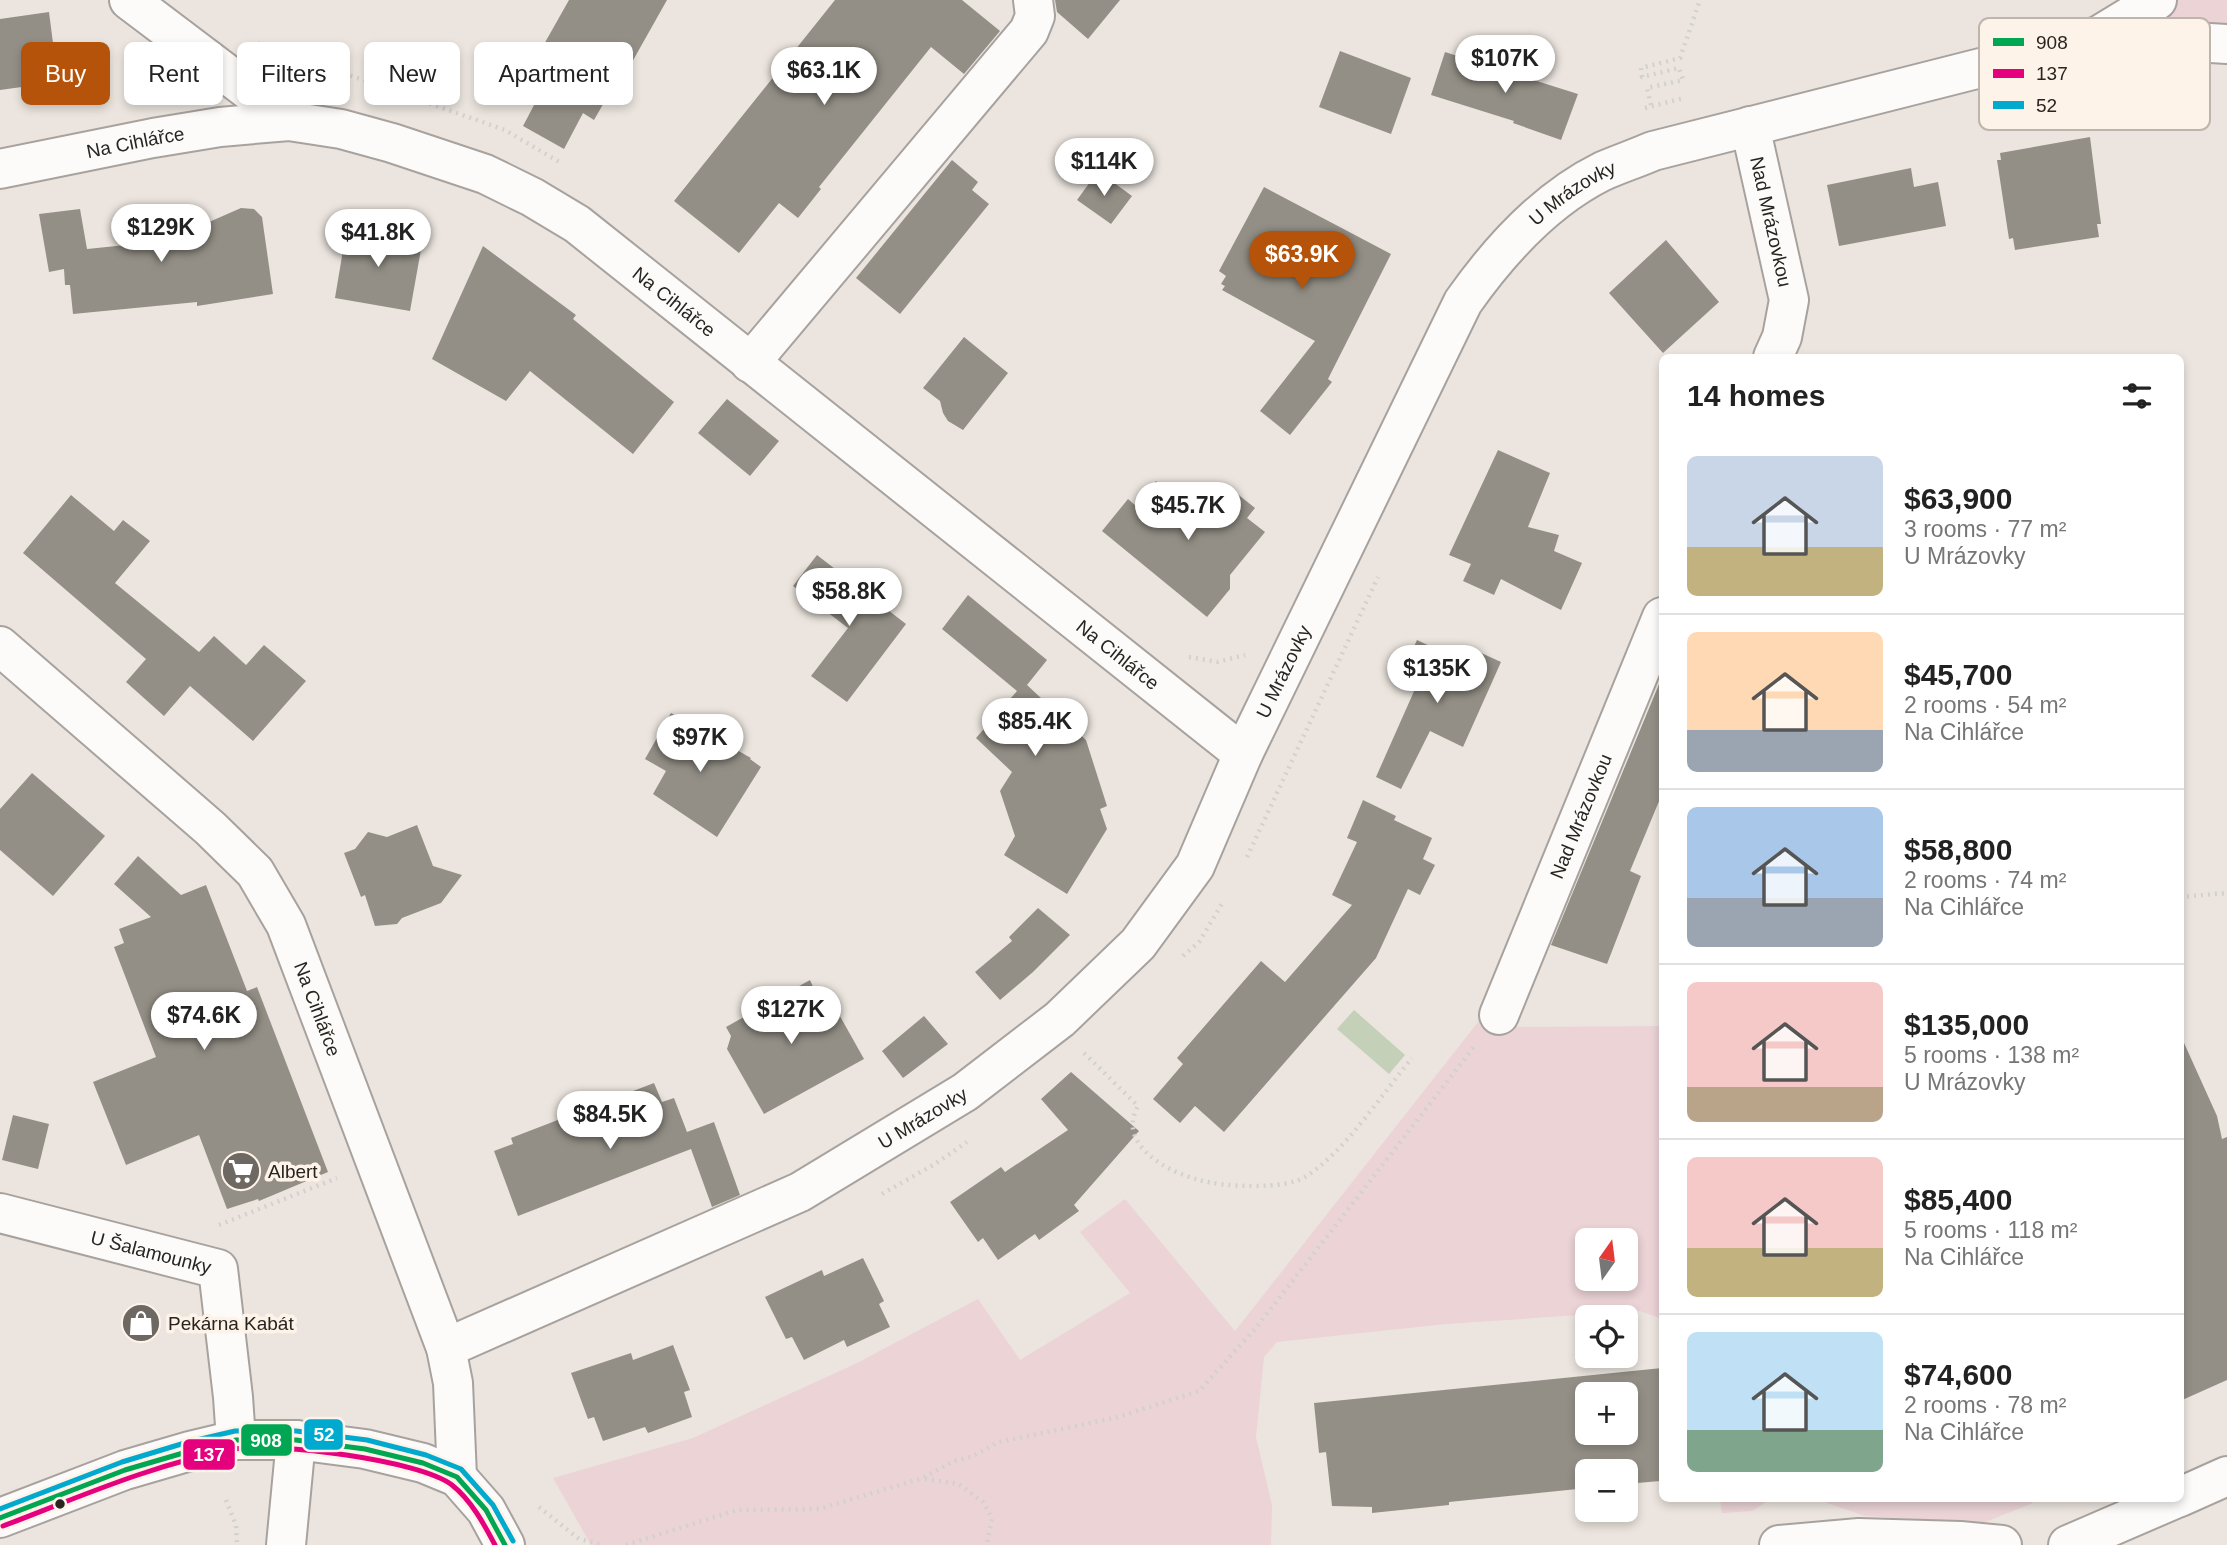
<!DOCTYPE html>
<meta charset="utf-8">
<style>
:root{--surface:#fff;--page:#f2f2f2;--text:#222;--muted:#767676;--line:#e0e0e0;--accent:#b45309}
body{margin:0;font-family:Helvetica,sans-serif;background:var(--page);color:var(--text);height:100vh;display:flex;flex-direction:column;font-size:26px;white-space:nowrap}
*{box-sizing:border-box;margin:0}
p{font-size:23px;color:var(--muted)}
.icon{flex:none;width:38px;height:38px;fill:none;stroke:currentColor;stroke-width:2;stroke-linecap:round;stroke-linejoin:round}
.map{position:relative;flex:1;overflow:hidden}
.side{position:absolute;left:1659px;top:354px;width:525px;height:1148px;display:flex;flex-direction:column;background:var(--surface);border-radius:10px;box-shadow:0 4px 10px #0003}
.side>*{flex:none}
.hud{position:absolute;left:21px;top:42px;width:665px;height:63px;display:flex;gap:14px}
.needle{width:46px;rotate:14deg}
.buttons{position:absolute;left:1575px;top:1228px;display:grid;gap:14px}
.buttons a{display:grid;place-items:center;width:63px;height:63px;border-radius:10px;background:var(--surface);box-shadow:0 4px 10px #0003;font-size:35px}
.price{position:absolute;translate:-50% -60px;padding:0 16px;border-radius:24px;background:#fff;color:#222;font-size:23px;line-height:46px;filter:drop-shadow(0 2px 4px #0008)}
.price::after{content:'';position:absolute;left:50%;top:42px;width:21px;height:16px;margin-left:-10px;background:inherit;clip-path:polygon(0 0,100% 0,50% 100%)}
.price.active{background:var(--accent);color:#fff}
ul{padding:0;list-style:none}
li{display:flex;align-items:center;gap:21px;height:175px;padding:0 28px}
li+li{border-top:2px solid var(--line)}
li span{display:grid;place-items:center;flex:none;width:196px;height:140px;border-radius:10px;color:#555}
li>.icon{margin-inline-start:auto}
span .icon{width:84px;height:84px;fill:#fffc;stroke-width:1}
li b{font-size:30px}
h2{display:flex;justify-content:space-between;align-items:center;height:84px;padding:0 28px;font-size:30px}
.pill{padding:0 24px;border-radius:10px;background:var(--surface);box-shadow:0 4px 10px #0003;font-size:24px;line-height:63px}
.pill.active{background:var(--accent);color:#fff}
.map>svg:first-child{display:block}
</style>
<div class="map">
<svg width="2227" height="1545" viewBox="0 0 2227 1545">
<rect width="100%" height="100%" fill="#ece5df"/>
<g fill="#ebd3d6" fill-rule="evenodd">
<polygon points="2176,0 2227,0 2227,29 2158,21"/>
<path d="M1482 1017 1505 1027 1662 1026V1319L1640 1311 1446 1324 1277 1342 1264 1357 1256 1437 1272 1505 1271 1545H591L553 1478 693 1438 855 1364 978 1299 1020 1360 1130 1293 1080 1232 1125 1199 1235 1331ZM1587 1241H1626V1279H1587Z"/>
<polygon points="1720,1498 1772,1498 1752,1511 1722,1513"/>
<polygon points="1826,1498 2028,1498 2033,1503 1983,1523 1865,1516 1827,1503"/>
</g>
<polygon fill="#c4d0b8" points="1354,1010 1405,1055 1389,1074 1337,1029"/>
<g fill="#938f86" fill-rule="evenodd">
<polygon points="569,0 667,0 618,87 614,85 594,120 583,113 564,149 523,126 542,90 529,83 548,48 543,46"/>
<polygon points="835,0 962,0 1000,31 964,74 931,47 819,187 821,189 798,218 779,203 739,253 674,201"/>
<polygon points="1055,0 1120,0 1088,39 1057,12"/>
<polygon points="49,12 58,82 0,90 0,19"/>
<polygon points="1340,51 1411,78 1391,134 1319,107"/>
<polygon points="1445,52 1578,94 1561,140 1513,123 1514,121 1431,95"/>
<polygon points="2090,137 2101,224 2097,224 2099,237 2015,250 2013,238 2009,239 1997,160 2001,160 2000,153"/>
<polygon points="952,160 978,182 972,190 989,204 900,314 856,278"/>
<polygon points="1911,168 1914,187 1938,182 1946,226 1839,246 1827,185"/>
<polygon points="1098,171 1132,196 1111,224 1077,200"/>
<polygon points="1264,187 1391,254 1328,379 1332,382 1290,435 1260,411 1315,341 1222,290 1225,286 1221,284 1226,276 1219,271"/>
<polygon points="241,208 254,209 262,217 273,294 197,306 197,302 73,314 70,285 65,285 64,269 49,272 39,214 80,209 87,249 185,239 184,233"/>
<polygon points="347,226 403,237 403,239 422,244 410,311 335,298"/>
<polygon points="1666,240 1719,302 1663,353 1609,293"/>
<polygon points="483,246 576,315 573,319 674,402 633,454 530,371 506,401 432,359"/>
<polygon points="964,337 1008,373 963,430 948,421 943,413 940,401 923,388"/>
<polygon points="727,399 779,441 750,476 698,433"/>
<polygon points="1498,450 1550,473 1528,527 1559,535 1554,551 1582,563 1561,610 1501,579 1494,595 1463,581 1471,564 1449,555"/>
<polygon points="1156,481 1198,517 1225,484 1255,508 1247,518 1265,532 1230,575 1230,589 1207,617 1102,531 1128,499 1136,506"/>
<polygon points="71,495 114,531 123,520 150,541 115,583 199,652 214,636 246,665 264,645 306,681 253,741 190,686 164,716 126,682 146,659 23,553"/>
<polygon points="817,555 906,624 847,702 811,676 848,628 793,586"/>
<polygon points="968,595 1047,660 1027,685 1086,740 1107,806 1100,809 1107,829 1067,894 1004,855 1015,836 1000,791 1012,772 976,738 1017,691 942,629"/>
<polygon points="1417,640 1459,660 1479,652 1501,662 1463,747 1430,731 1401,789 1376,777 1415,689 1398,681"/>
<polygon points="1662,677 1662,794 1630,871 1641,876 1607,964 1551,945"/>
<polygon points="671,713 751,758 750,759 761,767 717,837 653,794 666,771 645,759"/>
<polygon points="32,773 105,836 53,896 0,850 0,809"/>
<polygon points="1363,800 1396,816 1394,820 1432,838 1423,859 1435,865 1420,895 1408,889 1376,958 1224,1132 1195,1106 1180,1123 1153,1099 1183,1064 1177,1058 1261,961 1285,982 1352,905 1332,895 1357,842 1347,838"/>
<polygon points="417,825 433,866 462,875 441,903 402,918 397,924 375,926 365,895 361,897 344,853 355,849 368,832 387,837"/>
<polygon points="138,856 181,895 206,885 247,991 257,987 328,1172 259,1201 258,1199 227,1209 199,1135 126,1165 93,1082 156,1057 114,947 124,943 119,929 151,917 114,884"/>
<polygon points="1038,908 1070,935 1033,972 1000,1000 975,972 1012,941 1009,937"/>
<polygon points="810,980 814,989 827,993 864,1059 764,1114 727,1049 731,1036 726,1027"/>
<polygon points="924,1016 948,1044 903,1078 882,1051"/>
<polygon points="2180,1034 2217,1116 2222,1139 2227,1137 2227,1380 2180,1401"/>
<polygon points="1071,1072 1139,1131 1074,1205 1079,1211 1039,1240 1035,1234 998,1260 983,1238 978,1242 950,1202 1001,1167 1005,1172 1068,1130 1041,1099"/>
<polygon points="654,1083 662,1102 674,1098 687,1132 714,1122 740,1195 712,1207 691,1149 518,1216 494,1151 513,1144 511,1138"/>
<polygon points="13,1115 49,1124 38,1169 2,1160"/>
<polygon points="863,1258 884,1301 879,1304 890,1327 847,1347 844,1340 804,1360 792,1337 786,1339 765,1297 822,1270 824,1276"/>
<polygon points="673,1345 690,1390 684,1392 692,1417 648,1433 645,1427 603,1441 594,1417 588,1419 571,1373 631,1353 633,1360"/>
<path d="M1662 1368V1475H1659L1660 1481 1626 1484V1472H1587V1488L1449 1502V1505L1372 1513V1507L1332 1506 1326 1452 1319 1453 1314 1403ZM1587 1395H1626V1433H1587Z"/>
</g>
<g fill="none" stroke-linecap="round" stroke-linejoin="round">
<g stroke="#a8a29e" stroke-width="42">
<g id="minor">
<polyline points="129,0 289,121"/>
<polyline points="2098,36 2227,44"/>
<path id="s1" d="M1750 126 1789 300 1782 337 1773 357"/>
<path id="s2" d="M0 169 153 138 220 127 289 121 341 129 392 143 485 174 532 197 577 224 1243 754"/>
<polyline points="750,363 1029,31 1035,16 1033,0"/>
<path id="s3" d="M0 646 210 828 255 872 286 925 446 1348 453 1383 457 1477"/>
<path id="s4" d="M1499 1015 1662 617"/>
<path id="s5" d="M0 1213 218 1269 233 1397 236 1440"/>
<path id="s6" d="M446 1348 800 1192 965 1092 1060 1019 1138 944 1195 866 1243 754 1463 302C1499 251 1546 199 1603 171 1619 164 1637 158 1653 151L2020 58 2098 36 2157 0"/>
<polyline points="2180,1497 2227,1476"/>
<polyline points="0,1518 125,1470 190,1451 236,1440 296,1440 365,1449 423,1463 457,1477 486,1510 505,1545"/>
<polyline points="286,1545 296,1440"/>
<polyline points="1779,1545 1859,1538 1960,1541 2002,1545"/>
<polyline points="2068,1545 2177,1498"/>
</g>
</g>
<g stroke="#d2d1ce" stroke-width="4.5" stroke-dasharray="2 5" stroke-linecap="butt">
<polyline points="258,43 505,130 561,163"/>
<polyline points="1651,105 1647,88 1683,80 1679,68 1642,77 1641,68 1680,58 1700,0"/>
<polyline points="1645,108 1684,98"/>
<polyline points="1189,657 1217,662 1245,655"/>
<polyline points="1247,857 1378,577"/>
<polyline points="2180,897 2227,893"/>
<polyline points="1183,956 1199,942 1223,902"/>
<path d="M1084 1053 1138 1106C1116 1145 1168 1172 1199 1180 1223 1187 1284 1190 1305 1177 1342 1155 1383 1093 1412 1058"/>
<polyline points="882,1194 935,1164 967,1142"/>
<polyline points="219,1225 337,1178"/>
<polyline points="925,1479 959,1484 983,1502 992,1518 987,1545"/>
<polyline points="2040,1498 2044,1502"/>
<polyline points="226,1500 236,1525 237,1545"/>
<polyline points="539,1507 579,1539 604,1545"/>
<polyline points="626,1545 737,1510 819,1509 923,1478 954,1461 971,1457 999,1442 1115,1418 1199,1391 1256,1328 1474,1047"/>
</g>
<use href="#minor" stroke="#fcfbfa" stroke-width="38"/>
<g stroke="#fef3e9" stroke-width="10">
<polyline id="bus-1" points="0,1518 125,1470 190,1451 236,1440 296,1440 365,1449 423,1463 457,1477 486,1510 505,1545"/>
</g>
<g stroke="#fef3e9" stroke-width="10">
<path id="bus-2" d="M3 1526C79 1497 154 1464 234 1449 275 1442 420 1460 452 1485 471 1500 484 1524 495 1545"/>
</g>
<g stroke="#fef3e9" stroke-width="10">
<polyline id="bus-3" points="0,1509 122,1462 188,1442 235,1431 296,1431 367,1440 426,1455 461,1469 493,1505 513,1541"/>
</g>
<use href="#bus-1" stroke="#00a651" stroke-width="5"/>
<use href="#bus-2" stroke="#e5007d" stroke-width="5"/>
<use href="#bus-3" stroke="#00a9ce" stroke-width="5"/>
</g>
<defs>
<g id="supermarket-disc" transform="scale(2.0125)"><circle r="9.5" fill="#6d6862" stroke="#fef3e9"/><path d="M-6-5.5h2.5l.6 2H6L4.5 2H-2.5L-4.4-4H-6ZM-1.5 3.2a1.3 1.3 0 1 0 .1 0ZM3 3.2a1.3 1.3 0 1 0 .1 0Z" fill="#fff"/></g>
<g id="shop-disc" transform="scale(2.0125)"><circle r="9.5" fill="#6d6862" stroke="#fef3e9"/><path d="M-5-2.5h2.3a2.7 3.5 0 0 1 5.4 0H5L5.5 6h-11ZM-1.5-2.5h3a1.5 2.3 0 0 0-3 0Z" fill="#fff"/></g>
</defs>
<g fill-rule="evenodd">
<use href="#supermarket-disc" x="241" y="1171"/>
<use href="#shop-disc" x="141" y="1323"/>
</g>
<circle fill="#28241f" stroke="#fef3e9" stroke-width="2.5" cx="60" cy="1504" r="6"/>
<g text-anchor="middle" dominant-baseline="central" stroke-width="7" stroke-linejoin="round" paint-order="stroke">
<g font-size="19" fill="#28241f" stroke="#fef3e9">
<text stroke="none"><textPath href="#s2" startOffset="138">Na Cihlářce</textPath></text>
<text stroke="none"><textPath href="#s6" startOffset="1685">U Mrázovky</textPath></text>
<text stroke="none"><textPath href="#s1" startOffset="98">Nad Mrázovkou</textPath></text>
<text stroke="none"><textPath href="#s2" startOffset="726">Na Cihlářce</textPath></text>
<text stroke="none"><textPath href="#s2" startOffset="1293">Na Cihlářce</textPath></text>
<text stroke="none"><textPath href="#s6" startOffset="1118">U Mrázovky</textPath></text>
<text stroke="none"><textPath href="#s4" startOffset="215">Nad Mrázovkou</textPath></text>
<text stroke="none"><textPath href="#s3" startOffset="492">Na Cihlářce</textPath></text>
<text stroke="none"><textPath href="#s6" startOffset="530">U Mrázovky</textPath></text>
<text stroke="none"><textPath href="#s5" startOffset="156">U Šalamounky</textPath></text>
</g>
<g font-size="19" fill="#28241f" stroke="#fef3e9" text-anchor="start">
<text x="268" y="1171">Albert</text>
<text x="168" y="1323">Pekárna Kabát</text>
</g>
</g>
<rect x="1979" y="18" width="231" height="112" rx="10" fill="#fef3e9" stroke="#beb5ac" stroke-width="2"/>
<rect x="1993" y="38" width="31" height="8" fill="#00a651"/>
<rect x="1993" y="69" width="31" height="9" fill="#e5007d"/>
<rect x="1993" y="101" width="31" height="8" fill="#00a9ce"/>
<g font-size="19" fill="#28241f">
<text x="2036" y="49">908</text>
<text x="2036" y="80">137</text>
<text x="2036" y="112">52</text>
</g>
<g stroke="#fef3e9" stroke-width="2.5">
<rect x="303" y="1418" width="41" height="33" rx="7" fill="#00a9ce"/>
<rect x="240" y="1423" width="53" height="34" rx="7" fill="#00a651"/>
<rect x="182" y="1438" width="54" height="33" rx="7" fill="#e5007d"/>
</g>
<g font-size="19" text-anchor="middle" font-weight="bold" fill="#fff">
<text x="324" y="1441">52</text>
<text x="266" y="1447">908</text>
<text x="209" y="1461">137</text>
</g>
</svg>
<div class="buttons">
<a><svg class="needle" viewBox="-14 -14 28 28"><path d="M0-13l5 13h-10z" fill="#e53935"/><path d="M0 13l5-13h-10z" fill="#767676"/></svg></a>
<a><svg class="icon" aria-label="locate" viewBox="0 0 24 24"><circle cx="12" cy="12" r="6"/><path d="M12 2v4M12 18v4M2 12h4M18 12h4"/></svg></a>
<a>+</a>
<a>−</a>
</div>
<b class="price" style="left:1505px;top:95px">$107K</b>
<b class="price" style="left:824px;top:107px">$63.1K</b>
<b class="price" style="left:1104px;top:198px">$114K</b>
<b class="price" style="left:161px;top:264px">$129K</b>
<b class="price" style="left:378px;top:269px">$41.8K</b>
<b class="price active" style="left:1302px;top:291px">$63.9K</b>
<b class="price" style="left:1188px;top:542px">$45.7K</b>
<b class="price" style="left:849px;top:628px">$58.8K</b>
<b class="price" style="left:1437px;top:705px">$135K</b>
<b class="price" style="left:1035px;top:758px">$85.4K</b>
<b class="price" style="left:700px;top:774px">$97K</b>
<b class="price" style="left:791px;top:1046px">$127K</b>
<b class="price" style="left:204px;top:1052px">$74.6K</b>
<b class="price" style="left:610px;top:1151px">$84.5K</b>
<div class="hud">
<a class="pill active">Buy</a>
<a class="pill">Rent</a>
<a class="pill">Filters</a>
<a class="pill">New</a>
<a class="pill">Apartment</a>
</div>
<section class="side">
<h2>14 homes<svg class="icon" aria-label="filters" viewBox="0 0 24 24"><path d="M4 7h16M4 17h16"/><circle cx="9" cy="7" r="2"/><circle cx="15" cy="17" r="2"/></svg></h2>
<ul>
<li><span style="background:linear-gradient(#c9d6e8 65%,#c2b280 0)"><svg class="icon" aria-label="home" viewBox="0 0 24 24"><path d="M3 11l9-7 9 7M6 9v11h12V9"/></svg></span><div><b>$63,900</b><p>3 rooms · 77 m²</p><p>U Mrázovky</p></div></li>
<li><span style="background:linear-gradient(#ffd9b3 70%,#9aa5b1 0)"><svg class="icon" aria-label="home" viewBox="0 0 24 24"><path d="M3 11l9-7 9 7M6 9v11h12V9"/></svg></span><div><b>$45,700</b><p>2 rooms · 54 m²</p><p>Na Cihlářce</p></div></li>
<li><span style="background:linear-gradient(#a9c7e8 65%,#9aa5b1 0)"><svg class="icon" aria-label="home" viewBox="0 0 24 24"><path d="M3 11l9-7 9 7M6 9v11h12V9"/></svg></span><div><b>$58,800</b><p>2 rooms · 74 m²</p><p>Na Cihlářce</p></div></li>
<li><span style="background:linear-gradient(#f6c9c9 75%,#b9a48a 0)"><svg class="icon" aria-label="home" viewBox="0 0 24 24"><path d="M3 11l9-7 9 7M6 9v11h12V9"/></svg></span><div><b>$135,000</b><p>5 rooms · 138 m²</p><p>U Mrázovky</p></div></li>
<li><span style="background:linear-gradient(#f6c9c9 65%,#c2b280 0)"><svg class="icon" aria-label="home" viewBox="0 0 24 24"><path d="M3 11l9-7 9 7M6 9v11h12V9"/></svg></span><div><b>$85,400</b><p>5 rooms · 118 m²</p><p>Na Cihlářce</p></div></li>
<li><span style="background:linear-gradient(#bfe0f5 70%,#7fa58c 0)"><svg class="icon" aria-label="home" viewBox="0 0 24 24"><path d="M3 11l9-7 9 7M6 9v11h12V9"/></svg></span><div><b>$74,600</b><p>2 rooms · 78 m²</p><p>Na Cihlářce</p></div></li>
</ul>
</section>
</div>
